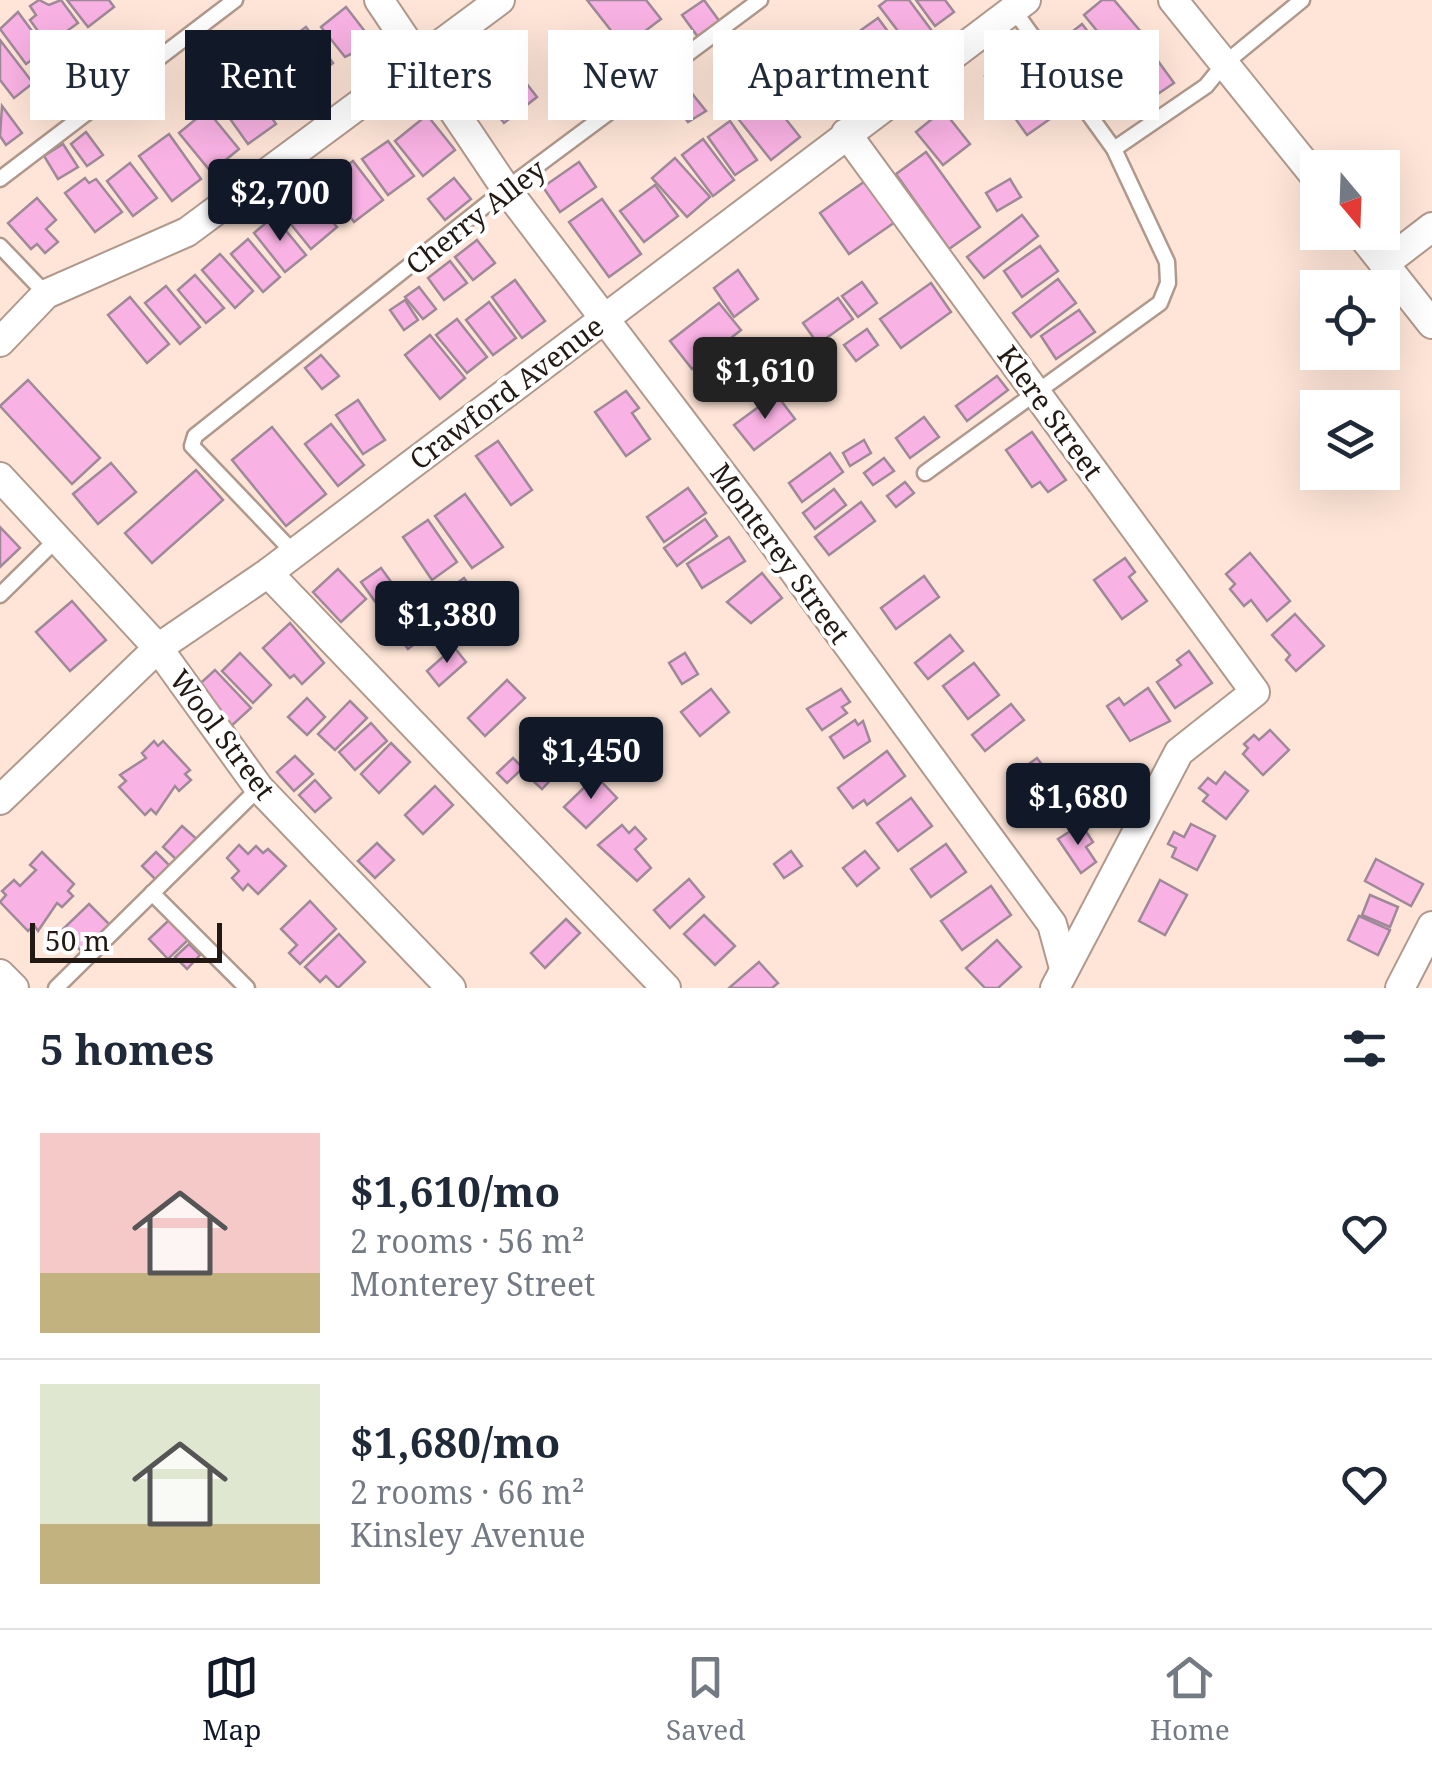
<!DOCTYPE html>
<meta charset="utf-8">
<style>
:root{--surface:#fff;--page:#f2f2f3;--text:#1f2937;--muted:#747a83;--line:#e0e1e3;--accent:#111827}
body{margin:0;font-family:"Noto Serif",serif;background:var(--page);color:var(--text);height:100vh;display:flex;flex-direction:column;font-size:38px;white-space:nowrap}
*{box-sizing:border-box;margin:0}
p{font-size:32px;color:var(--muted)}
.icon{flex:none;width:55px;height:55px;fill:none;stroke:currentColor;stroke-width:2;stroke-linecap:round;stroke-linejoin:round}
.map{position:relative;height:988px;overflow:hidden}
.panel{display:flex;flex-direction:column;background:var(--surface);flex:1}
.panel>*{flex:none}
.guide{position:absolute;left:30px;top:30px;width:1372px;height:90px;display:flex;gap:20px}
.needle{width:65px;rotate:161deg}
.fabs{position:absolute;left:1300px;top:150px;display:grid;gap:20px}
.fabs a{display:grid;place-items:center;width:100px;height:100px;border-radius:0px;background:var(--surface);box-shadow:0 10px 40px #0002;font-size:50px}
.scale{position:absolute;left:30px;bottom:25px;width:192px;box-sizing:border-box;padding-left:10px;border:5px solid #221914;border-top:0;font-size:28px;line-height:35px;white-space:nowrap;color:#221914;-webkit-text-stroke:8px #fff;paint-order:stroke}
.price{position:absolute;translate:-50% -85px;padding:0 22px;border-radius:10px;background:var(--accent);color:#fff;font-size:32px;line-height:65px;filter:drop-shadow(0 2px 5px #0008)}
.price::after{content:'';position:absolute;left:50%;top:60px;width:30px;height:22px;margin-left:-15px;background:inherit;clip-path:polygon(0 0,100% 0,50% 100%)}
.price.on{background:#222;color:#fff}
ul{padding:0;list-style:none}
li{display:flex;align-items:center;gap:30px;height:250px;padding:0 40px}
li+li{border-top:2px solid var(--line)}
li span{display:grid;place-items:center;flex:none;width:280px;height:200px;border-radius:0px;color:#555}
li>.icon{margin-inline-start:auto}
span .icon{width:120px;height:120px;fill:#fffc;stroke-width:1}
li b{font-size:42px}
h2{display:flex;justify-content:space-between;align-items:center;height:120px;padding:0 40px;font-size:42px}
.chip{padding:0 35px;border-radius:0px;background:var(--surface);box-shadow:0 10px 40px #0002;font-size:35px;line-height:90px}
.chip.on{background:var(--accent);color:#fff}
.dock{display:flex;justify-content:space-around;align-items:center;height:140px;border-top:2px solid var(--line);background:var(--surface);font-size:28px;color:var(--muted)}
.dock a{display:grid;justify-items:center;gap:5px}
.dock .on{color:var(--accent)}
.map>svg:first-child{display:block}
</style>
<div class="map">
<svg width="1432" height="988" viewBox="0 0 1432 988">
<rect width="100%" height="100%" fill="#fee5d7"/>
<g fill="#f9b2e4" stroke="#9f8998" stroke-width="2.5">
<polygon points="39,0 49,5 61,0 78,23 48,45 30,20 36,15 30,6"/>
<polygon points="67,0 109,0 114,7 88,27"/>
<polygon points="587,0 646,0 661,19 624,47"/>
<polygon points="704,0 720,22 698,37 682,15"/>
<polygon points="887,0 909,0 932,31 910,47 879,6"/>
<polygon points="916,0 945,0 954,12 935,26"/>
<polygon points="1102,0 1114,0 1142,33 1116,54 1084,15"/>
<polygon points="346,7 374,43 345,57 321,27"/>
<polygon points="18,12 46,50 26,64 0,29"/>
<polygon points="878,18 906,56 875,79 847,40"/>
<polygon points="1082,24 1108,57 1085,75 1059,42"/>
<polygon points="306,27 333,63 307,83 279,47"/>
<polygon points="0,40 33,83 14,98 0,80"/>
<polygon points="1028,46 1070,105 1027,135 985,76"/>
<polygon points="1150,50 1174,83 1140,106 1117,73"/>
<polygon points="277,54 309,95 285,113 254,73"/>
<polygon points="76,60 94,81 80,93 63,71"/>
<polygon points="509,61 537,97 504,123 475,86"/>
<polygon points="247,82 276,124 248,144 218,102"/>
<polygon points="686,86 706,111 688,122 669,96"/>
<polygon points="762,89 800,137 771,160 732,111"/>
<polygon points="2,106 22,133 6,145 0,136"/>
<polygon points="207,110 239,149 211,172 179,133"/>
<polygon points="943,110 970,144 943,165 916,132"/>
<polygon points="427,115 455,150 423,176 395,141"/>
<polygon points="730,121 757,160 735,175 708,137"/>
<polygon points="86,132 103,155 87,166 71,144"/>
<polygon points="169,134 201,179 172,201 139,156"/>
<polygon points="703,139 734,180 713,196 682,155"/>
<polygon points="388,141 414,176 388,195 362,159"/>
<polygon points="63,144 78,167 58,179 44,156"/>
<polygon points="926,152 980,227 949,249 896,174"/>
<polygon points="675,158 710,197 687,217 652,178"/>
<polygon points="353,161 383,200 354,222 325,182"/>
<polygon points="579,162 596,187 560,212 543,187"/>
<polygon points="130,163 157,198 133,216 107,181"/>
<polygon points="85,178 89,183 96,179 122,212 95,232 65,193"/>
<polygon points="454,178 471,199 445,220 428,199"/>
<polygon points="868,179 898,220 849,254 820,213"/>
<polygon points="1010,179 1021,197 997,211 986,193"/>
<polygon points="655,185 678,216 644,242 620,211"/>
<polygon points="311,195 337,227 311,249 285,217"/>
<polygon points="37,198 56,220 46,229 58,242 45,253 37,244 31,249 8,223"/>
<polygon points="602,199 641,254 609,277 569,222"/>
<polygon points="1022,215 1038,236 984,278 967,257"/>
<polygon points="274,216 306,255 285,272 254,233"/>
<polygon points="248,239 280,277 263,292 231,254"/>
<polygon points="477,240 495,263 473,280 455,257"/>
<polygon points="1040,246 1058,271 1022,297 1004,271"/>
<polygon points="220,254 253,291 235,308 202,270"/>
<polygon points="450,261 467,283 444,300 428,278"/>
<polygon points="738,270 758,299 734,317 714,288"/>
<polygon points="195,275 224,308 206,323 178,290"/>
<polygon points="1058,279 1076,303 1031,337 1013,313"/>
<polygon points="515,280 545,321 522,338 492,297"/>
<polygon points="862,282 877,303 858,317 842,296"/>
<polygon points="931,283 951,312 901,348 880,319"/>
<polygon points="166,286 200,327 180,344 145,303"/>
<polygon points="419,287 436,309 423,319 405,297"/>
<polygon points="130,297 169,344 147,363 108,315"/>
<polygon points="838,298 853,319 818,344 803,323"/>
<polygon points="405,300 418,320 404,330 390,310"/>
<polygon points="489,302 516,338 493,355 466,320"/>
<polygon points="719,303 741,330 692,369 670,341"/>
<polygon points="1079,310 1095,332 1056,359 1041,336"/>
<polygon points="457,319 487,357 467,373 436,335"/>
<polygon points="867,329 878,345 856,361 844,345"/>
<polygon points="430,335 465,378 440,399 405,355"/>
<polygon points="809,351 819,365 792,385 781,371"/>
<polygon points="321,355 339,376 322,389 305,368"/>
<polygon points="997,376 1008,390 967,421 956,406"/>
<polygon points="28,380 100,458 72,484 0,406"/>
<polygon points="626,391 639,408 632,413 650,439 626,456 595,412"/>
<polygon points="776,394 795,419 754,450 734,425"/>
<polygon points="358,400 385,440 363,454 336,415"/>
<polygon points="924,417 939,437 910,458 896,438"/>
<polygon points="331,424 364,465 338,486 305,444"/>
<polygon points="272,427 326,494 286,526 232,460"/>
<polygon points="1032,432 1066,480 1048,492 1040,482 1032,487 1006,450"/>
<polygon points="864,440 871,453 850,466 843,453"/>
<polygon points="498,441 532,490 511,505 476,456"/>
<polygon points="830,453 843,472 802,502 789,483"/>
<polygon points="884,458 894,471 873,485 864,473"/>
<polygon points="111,463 136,492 98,524 73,494"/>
<polygon points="196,470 223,500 152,563 125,533"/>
<polygon points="905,482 914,493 896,507 887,496"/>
<polygon points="688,488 706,513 664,542 647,517"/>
<polygon points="834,489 846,505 815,529 803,513"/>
<polygon points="465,494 503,547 472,568 435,516"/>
<polygon points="861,502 875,521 829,555 815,537"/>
<polygon points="705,519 717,536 677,566 664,548"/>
<polygon points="428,520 457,562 432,580 403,537"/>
<polygon points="0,527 20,548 0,567"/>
<polygon points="729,537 745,561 702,588 687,564"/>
<polygon points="1250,553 1290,601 1267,621 1251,600 1244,606 1230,589 1235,584 1226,574"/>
<polygon points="1125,558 1135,572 1129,577 1147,601 1122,619 1094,580"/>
<polygon points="381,568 402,597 382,611 361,582"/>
<polygon points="338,569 366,599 341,622 313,592"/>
<polygon points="762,573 782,598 751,623 727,602"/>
<polygon points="924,576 939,597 896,629 881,608"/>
<polygon points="464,578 481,600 458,618 441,595"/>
<polygon points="72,601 106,640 70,671 36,632"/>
<polygon points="412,614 427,634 408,649 393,629"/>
<polygon points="1295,614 1324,646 1296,671 1286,660 1290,655 1272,635"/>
<polygon points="290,623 324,663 302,684 294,675 290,678 263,648"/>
<polygon points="950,635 963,651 928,679 915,663"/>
<polygon points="454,647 466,662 439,686 427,671"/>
<polygon points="1189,651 1212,683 1175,708 1157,682 1181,665 1177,660"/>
<polygon points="240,653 271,685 253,703 222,671"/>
<polygon points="685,653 698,674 682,684 669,663"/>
<polygon points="974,663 999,695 968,719 943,686"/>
<polygon points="215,670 251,708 229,728 193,690"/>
<polygon points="507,680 525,698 485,736 468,718"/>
<polygon points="1148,688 1170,721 1130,741 1107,706 1119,698 1124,705"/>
<polygon points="711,689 729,712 700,736 681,712"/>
<polygon points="841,689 850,702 842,707 847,713 822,730 807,709"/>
<polygon points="307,698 325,717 307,735 288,717"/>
<polygon points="350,701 367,718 335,750 318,734"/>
<polygon points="1011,704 1024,720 985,751 972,735"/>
<polygon points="855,720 858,725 863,721 870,741 844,758 830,737"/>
<polygon points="371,723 387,741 355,770 339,752"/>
<polygon points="1270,730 1289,750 1263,775 1243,754 1248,748 1244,744 1254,735 1259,740"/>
<polygon points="545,739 556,749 565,740 577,752 542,789 523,772 531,764 526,759"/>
<polygon points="154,741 158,746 163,741 190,770 185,774 191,780 179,791 175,786 156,814 151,809 145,815 119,787 126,781 120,775 146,758 142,753"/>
<polygon points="391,743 410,762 379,793 361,774"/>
<polygon points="887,751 905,776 867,805 864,800 853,808 838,788"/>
<polygon points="295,756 313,774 294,791 277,772"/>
<polygon points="513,758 523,768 507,783 497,773"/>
<polygon points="1037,758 1064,794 1038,814 1011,777"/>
<polygon points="1225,772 1248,791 1226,819 1203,801 1208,795 1199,788 1208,778 1216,784"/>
<polygon points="596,776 617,798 586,828 564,807"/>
<polygon points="315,780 331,798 315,812 299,795"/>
<polygon points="435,786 453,805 423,834 405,815"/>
<polygon points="911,798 932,826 898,851 877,823"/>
<polygon points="1081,824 1093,842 1086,847 1096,862 1081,873 1058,839"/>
<polygon points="1191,824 1215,836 1197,870 1172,857 1176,848 1168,844 1174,832 1184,837"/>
<polygon points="622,825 629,833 635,827 646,839 635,849 651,868 637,881 598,845"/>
<polygon points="182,826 200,842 180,863 163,847"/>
<polygon points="377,843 394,860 375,878 358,861"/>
<polygon points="946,844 966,872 931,897 911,869"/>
<polygon points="239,845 248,854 256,846 263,853 268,849 286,866 258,894 248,884 243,890 232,878 239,871 227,858"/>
<polygon points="791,851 802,866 784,878 774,864"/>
<polygon points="865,851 879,868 857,886 843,868"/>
<polygon points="42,852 74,884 68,891 73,896 62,907 57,903 38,931 34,925 28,931 0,902 6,895 2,891 14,880 20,886 36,870 30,865"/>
<polygon points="156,852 175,871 161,885 142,866"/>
<polygon points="1376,859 1423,884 1411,906 1365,881"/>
<polygon points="689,879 704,897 670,928 654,910"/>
<polygon points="1160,880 1187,895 1165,935 1139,921"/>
<polygon points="991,886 1011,915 962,950 941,921"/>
<polygon points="1370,895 1398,907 1390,927 1362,915"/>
<polygon points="310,901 336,929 300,964 289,953 297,945 281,929"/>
<polygon points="89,904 111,926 83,953 61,931"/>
<polygon points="704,915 735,946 715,965 684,934"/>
<polygon points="1359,916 1390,930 1378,955 1348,940"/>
<polygon points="566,919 580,933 545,968 531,953"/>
<polygon points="169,920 188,940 168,959 149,939"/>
<polygon points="339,934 365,962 338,988 326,976 320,982 305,967"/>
<polygon points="997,940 1021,967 998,988 985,988 966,968"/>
<polygon points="189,944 200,955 187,969 175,957"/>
<polygon points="759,962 778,983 772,988 729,988"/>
</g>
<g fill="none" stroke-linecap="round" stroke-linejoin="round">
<g stroke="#b0998c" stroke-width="19">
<g id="service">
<polyline points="1114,149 1206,86 1224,64 1302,0"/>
<polyline points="0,179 235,0"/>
<polyline points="0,246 46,294"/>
<polyline points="925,473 1160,303 1168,283 1167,262 1114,149 1013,9"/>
<polyline points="295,554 192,446 195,436 506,189 760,0"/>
<polyline points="0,595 58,538"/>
<polyline points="152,893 247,988"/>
<polyline points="56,988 259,788"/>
</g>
</g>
<g stroke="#b0998c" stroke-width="32">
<g id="minor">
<polyline points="379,0 506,189 748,508 1052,924 1064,968"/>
<polyline points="1173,0 1318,180"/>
<polyline points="846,133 1255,692 1179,752 1055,988"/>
<polyline points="1359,232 1432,324"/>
<polyline points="1384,264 1432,227"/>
<polyline points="0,342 46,294 187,232 500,0"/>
<polyline points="0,477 158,648 259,788 451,988"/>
<polyline points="268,573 666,988"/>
<polyline points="0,800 158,648 268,573 1026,0"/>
<polyline points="0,974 14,988"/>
<polyline points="1400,988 1432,926"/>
</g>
</g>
<use href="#service" stroke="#fff" stroke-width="14"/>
<use href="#minor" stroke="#fff" stroke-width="28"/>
</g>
<g text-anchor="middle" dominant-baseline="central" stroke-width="8" stroke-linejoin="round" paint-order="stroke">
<g font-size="28" fill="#221914" stroke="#fff">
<text transform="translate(475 216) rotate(-38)">Cherry Alley</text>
<text transform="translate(506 392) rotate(-37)">Crawford Avenue</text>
<text transform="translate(1051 412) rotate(54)">Klere Street</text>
<text transform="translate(781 553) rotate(54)">Monterey Street</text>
<text transform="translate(223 734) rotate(53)">Wool Street</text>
</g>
</g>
</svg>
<div class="fabs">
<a><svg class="needle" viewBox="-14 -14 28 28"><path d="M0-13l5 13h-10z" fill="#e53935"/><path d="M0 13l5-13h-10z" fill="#747a83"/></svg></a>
<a><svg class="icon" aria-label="locate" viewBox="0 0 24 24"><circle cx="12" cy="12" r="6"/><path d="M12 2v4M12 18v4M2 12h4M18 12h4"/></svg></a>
<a><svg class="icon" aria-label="layers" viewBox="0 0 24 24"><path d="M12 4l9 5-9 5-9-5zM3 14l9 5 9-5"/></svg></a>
</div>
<div class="scale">50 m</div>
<b class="price" style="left:280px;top:244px">$2,700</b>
<b class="price on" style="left:765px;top:422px">$1,610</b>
<b class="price" style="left:447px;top:666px">$1,380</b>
<b class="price" style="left:591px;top:802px">$1,450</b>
<b class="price" style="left:1078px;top:848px">$1,680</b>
<div class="guide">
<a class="chip">Buy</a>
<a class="chip on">Rent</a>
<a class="chip">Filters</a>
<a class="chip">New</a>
<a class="chip">Apartment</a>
<a class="chip">House</a>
</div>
</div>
<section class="panel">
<h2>5 homes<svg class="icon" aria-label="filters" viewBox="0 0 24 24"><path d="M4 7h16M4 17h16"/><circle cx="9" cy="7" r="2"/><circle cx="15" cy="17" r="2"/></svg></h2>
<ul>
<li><span style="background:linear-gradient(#f6c9c9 70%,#c2b280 0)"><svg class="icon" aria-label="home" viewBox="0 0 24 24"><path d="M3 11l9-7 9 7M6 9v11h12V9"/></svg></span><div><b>$1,610/mo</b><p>2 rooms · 56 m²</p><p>Monterey Street</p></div><svg class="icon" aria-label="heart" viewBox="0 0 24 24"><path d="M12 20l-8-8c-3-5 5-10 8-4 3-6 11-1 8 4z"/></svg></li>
<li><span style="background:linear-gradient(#dfe7d0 70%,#c2b280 0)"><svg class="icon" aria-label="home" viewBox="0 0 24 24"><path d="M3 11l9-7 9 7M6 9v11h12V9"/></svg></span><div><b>$1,680/mo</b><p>2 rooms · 66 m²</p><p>Kinsley Avenue</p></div><svg class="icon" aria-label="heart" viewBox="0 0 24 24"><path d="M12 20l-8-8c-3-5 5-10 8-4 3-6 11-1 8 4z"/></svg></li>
</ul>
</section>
<nav class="dock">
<a class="on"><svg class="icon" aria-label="map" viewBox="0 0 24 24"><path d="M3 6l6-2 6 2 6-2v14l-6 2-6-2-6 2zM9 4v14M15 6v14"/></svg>Map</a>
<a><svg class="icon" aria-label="saved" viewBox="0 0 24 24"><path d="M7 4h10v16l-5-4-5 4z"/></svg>Saved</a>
<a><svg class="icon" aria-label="home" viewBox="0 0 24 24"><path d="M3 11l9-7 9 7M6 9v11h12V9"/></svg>Home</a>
</nav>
